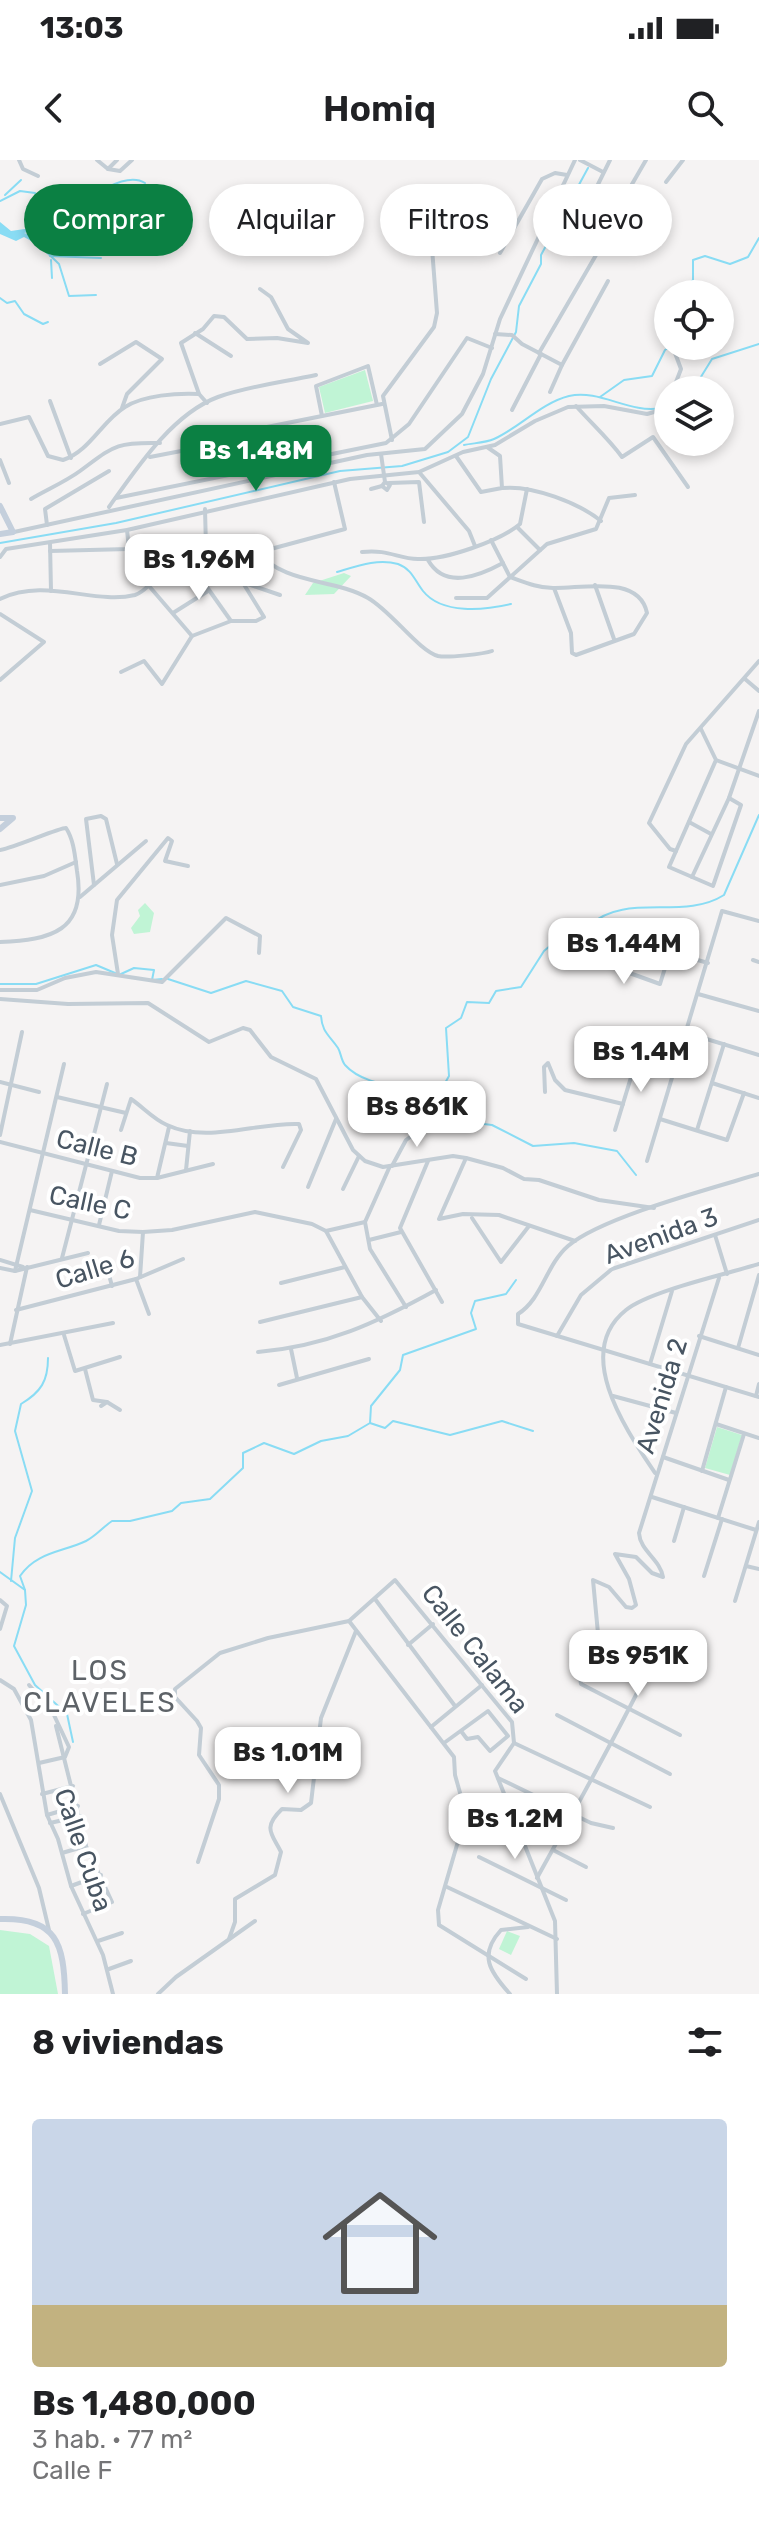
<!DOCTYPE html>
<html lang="es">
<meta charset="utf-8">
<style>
:root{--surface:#fff;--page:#f2f2f2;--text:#202124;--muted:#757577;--accent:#0b8043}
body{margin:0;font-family:Rubik,sans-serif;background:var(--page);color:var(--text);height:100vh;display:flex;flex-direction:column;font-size:30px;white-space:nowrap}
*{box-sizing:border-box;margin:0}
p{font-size:26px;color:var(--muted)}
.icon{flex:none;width:44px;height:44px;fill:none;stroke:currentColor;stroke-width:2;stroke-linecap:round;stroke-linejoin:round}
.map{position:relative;height:1834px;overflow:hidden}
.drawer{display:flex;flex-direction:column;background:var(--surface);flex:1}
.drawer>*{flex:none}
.guide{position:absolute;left:24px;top:24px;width:712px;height:72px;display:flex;gap:16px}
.buttons{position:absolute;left:654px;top:120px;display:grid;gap:16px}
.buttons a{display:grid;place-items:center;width:80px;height:80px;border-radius:50%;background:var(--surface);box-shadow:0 4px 12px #0003;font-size:40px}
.price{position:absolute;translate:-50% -68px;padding:0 18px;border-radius:16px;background:#fff;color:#222;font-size:26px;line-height:52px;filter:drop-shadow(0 2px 4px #0008)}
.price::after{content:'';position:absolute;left:50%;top:48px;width:24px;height:18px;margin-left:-12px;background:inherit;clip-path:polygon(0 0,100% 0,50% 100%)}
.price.on{background:var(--accent);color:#fff}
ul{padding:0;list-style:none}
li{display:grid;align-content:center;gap:16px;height:424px;padding:0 32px}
li span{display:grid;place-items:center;height:248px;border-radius:8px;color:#555}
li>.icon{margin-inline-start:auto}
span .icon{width:144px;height:144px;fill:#fffc;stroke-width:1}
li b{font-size:34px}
h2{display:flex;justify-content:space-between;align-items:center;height:96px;padding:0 32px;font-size:34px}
.pill{padding:0 28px;border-radius:36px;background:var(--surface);box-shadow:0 4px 12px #0003;font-size:28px;line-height:72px}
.pill.on{background:var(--accent);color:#fff}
.status{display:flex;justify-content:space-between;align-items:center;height:56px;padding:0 40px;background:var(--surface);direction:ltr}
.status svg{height:22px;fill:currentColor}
header{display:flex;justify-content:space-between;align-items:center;height:104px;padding:0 32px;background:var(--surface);font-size:36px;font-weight:600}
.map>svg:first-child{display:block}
</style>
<div class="status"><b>13:03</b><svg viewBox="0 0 49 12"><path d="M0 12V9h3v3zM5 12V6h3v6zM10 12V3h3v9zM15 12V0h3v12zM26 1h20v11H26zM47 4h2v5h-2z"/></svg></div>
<header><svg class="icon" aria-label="back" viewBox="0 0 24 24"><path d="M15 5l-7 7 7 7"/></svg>Homiq<svg class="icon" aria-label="search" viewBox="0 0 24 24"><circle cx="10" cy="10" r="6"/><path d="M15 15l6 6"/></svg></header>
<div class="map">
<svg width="759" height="1834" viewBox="0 0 759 1834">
<rect width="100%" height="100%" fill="#f5f3f3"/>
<g fill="#c0f4d5">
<polygon points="365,210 373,241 325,253 319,227"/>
<polygon points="344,413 351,416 334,434 305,435 313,423"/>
<polygon points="145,743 154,753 150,772 134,774 131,768 140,756 138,750"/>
<polygon points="717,1267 742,1275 730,1315 705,1308"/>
<polygon points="0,1770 30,1774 49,1786 58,1834 0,1834"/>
<polygon points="507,1771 520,1776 511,1795 499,1789"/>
</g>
<polygon fill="#89dcf4" points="51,60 43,69 24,73 45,79 35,80 35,83 24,77 16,81 0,74 0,62 11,71 38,67"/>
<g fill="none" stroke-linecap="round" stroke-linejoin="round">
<g stroke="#89dcf4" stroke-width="2">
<polyline points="5,35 21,20"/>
<polyline points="0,41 20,31 35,33"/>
<path d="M51 60 60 43C76 43 88 48 104 42L108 27C120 21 134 16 145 23"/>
<polyline points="77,69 83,61"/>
<polyline points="45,79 50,74 60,77 76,71 86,76 108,77"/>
<polyline points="34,80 59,104 69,136 96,135"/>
<polyline points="69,94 85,86"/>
<polyline points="50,96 101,98"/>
<polyline points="51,100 52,118"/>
<polyline points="669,134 683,129 693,120 693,100 705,96 730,104 748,97 759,78"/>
<polyline points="668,137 668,154"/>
<polyline points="0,138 7,143 15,141 24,154 43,164 48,162"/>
<polyline points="676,227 680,222 699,220 712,199 759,184"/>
<polyline points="600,237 624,220 652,216 665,190 671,186"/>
<path d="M464 285C473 283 485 283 494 279 519 268 541 243 569 236 600 229 630 254 661 248L668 240"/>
<polyline points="0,383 116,363 340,311 402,306 448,292 468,277 491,219 516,172 519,146 541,104 541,95 588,8"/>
<polyline points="217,391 240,389 262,398"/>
<path d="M337 412C357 406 378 398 398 404 412 409 415 421 423 431 442 455 485 450 511 444"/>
<polyline points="121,814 134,808 154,810 152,820 162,819"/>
<path d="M168 819 211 833 246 821 282 831 293 847 321 856C322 872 329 875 338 888 341 893 341 900 345 905 370 933 428 923 466 951L468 962 492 965 533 986 574 983 617 991 636 1015"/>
<polyline points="0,824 36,824 96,805 115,813"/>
<path d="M440 932 449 916 446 868 461 858 467 842 489 843 496 831 521 827 544 791 579 761 590 765C626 732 683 761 724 735L759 655"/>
<polyline points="370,1263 371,1246 400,1210 403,1195 476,1169 471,1153 475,1141 506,1134 516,1120"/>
<polyline points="0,1412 25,1430 26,1445 14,1486 35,1525 67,1554 73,1582"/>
<path d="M11 1421 15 1378 32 1331 15 1271 21 1244C41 1232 48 1221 48 1198"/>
<path d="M25 1430 20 1416C36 1392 63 1392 86 1381 96 1376 103 1367 112 1361H130L172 1351 181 1343 210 1339 243 1308V1293L264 1283 294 1294 321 1281 348 1276 370 1263 385 1268 393 1261 450 1275 502 1261 533 1271"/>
</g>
<g stroke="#c3cdd5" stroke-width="4">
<polyline points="19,0 23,9 38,16"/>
<polyline points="97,0 108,9 117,0"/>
<polyline points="580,0 603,12"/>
<polyline points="108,9 120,11 132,0"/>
<polyline points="666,22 683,0"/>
<polyline points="590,44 634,67"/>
<polyline points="613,57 646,0"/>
<polyline points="567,87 610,0"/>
<polyline points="500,93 542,19 555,13 567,15"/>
<polyline points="195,173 231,196"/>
<polyline points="495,174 512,175 522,184 562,205 550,232"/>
<polyline points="539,193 617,59"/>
<polyline points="100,204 136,182 162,199 127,234 122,248"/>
<polyline points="562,205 608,121"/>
<polyline points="673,230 681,209 675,193"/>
<polyline points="199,234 181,183 203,169 214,156 224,157 247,179 277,178 308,183 288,169 271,137 260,129"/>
<polyline points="50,241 71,298"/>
<path d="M576 246C592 264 608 278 622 297L653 277 688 327"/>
<polyline points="512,250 541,194"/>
<polyline points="322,256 316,226 368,206 377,245"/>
<path d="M0 264 29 257 48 296 63 300C90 291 102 261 125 247 144 235 177 233 199 234L207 243"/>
<polyline points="253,271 260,311"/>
<polyline points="392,280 383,236 434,167 437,153 431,75"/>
<polyline points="381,294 385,322 382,326 387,330 390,325 385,322"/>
<polyline points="456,296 481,332 502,328 500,296 487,287"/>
<polyline points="150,297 207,286 227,275 382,244"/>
<polyline points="0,300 9,323"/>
<polyline points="419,312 469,371 475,386"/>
<polyline points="389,323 419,322 424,362"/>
<path d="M503 328C532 325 579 343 601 361"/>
<polyline points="371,329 382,326"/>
<polyline points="116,338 386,283 409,264 467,178 492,188"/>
<path d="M31 339C46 330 65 322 80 311 114 286 115 282 160 283"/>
<path d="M109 347C136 309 172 254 218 237 249 226 284 222 316 215"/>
<polyline points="205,349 206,388 238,386 267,390 345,369 334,322"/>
<polyline points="47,365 45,349 109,311"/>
<polyline points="517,367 540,390"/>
<polyline points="14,372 367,295 425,289 462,254 483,214 500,159 575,0"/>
<path d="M491 380 510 417C524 422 538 428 553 428 581 429 639 414 647 453L634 474 576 495 572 493 571 473 554 428"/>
<polyline points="50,383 51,431"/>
<polyline points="50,391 129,389 127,370"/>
<path d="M257 391C284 425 333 418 368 438 391 451 419 491 438 496 447 498 484 494 492 491"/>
<path d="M362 392C389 389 398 399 418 399 445 400 500 381 520 364L527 329"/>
<polyline points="0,397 6,389 127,370 350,319 419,312 463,292 495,285 535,261 568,247 604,246 647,254 668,248"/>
<path d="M428 400C445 430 479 416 503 403"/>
<polyline points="192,406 231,461"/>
<polyline points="245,423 280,435"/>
<polyline points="595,425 614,479"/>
<polyline points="456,438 487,438 547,384 596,369 609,338 635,335"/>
<path d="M0 439C45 417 94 445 135 435 144 432 148 425 155 420 174 406 209 398 232 405L264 457 256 461H231L192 476 149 426"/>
<polyline points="173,453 208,431"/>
<polyline points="0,454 44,482 0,520"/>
<polyline points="121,512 144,501 162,524 192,476"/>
<polyline points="745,519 759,531"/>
<polyline points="701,569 716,600 759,616"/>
<polyline points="716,600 669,707 713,726 741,645 729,638"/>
<polyline points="689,662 711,674"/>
<path d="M0 690C16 687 58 668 66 668 74 680 75 697 77 711 87 771 51 780 0 782"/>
<polyline points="676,691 670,689 649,663 686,584 759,501"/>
<polyline points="692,717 729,638 759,551"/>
<polyline points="0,725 44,716 76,702"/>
<polyline points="94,725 86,659 101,656 106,659 117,704"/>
<polyline points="80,737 146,681"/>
<polyline points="753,800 759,802"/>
<polyline points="593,803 610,806 660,824 670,792 708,803"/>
<polyline points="118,814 112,775 117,740 168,678 172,681 165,701 188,706"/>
<polyline points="0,830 37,830 65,818 96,812 162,822 226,758 260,776 259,793"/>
<polyline points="698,834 759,851"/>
<polyline points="0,839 68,844 148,843 209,882 243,868 250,870 271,897 316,919 353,990 365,1001 383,1007 453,996 466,998 503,1008 524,1019 539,1020 599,1040 654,1048"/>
<polyline points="687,873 759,895"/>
<polyline points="0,922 39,932"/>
<polyline points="712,923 759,938"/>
<polyline points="545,932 544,907 548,903 555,920 565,930 623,944"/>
<polyline points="57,937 126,953"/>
<polyline points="660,959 727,980 744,933"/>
<path d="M121 970 131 939C143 947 153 959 167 965 207 984 257 962 299 964L301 970 283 1007"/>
<polyline points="615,970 635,904 674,912"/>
<polyline points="697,970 724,884"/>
<polyline points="0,975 22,872"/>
<polyline points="0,982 140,1018 157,1018 213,1004"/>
<polyline points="166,983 188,986"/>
<polyline points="466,998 439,1059 463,1054 499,1055 575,1081"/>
<polyline points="428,1001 400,1068 442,1142"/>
<polyline points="647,1001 722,751 759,761"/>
<polyline points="390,1006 365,1062 370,1089 406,1147"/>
<polyline points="392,1006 406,980 431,962"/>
<polyline points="186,1010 190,971"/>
<path d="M759 1014C713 1028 602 1057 568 1086 546 1105 542 1139 518 1154V1164L759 1237"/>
<polyline points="157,1018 169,967"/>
<polyline points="308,1027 336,959"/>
<polyline points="343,1029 359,996"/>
<polyline points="30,1050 119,1071 143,1072 172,1070 255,1052 312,1064 326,1071 365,1062"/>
<polyline points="472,1058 501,1102 529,1066"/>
<polyline points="99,1065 112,1011"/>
<polyline points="326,1071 362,1137 381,1161"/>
<polyline points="715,1075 727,1114"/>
<polyline points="369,1080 401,1072"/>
<polyline points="62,1098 107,924"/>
<polyline points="0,1100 23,1107"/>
<polyline points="105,1100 112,1126"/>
<polyline points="0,1108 15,1111 88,1093"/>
<polyline points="15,1111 64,904"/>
<polyline points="140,1117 143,1072"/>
<polyline points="136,1119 149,1154"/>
<polyline points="281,1123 345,1107"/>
<polyline points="16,1150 136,1119 183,1099"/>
<polyline points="260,1162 362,1137"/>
<polyline points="64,1175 75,1211 120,1197"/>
<polyline points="557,1176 581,1135 612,1109 759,1060"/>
<polyline points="699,1176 759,1195"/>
<polyline points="10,1184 27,1107"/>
<polyline points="0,1185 113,1163"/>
<polyline points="738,1188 759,1115"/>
<polyline points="291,1189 297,1218"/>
<path d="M258 1192C327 1186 376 1163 436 1130"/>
<polyline points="650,1204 672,1131"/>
<polyline points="85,1209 93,1240 107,1242"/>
<polyline points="279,1225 369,1199"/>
<polyline points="613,1236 676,1253"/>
<polyline points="756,1236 759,1224"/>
<polyline points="101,1246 107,1242 120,1250"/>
<polyline points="716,1264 759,1278"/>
<polyline points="663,1297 729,1320"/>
<polyline points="702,1311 726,1227"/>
<path d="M655 1313C627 1271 572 1193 626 1150 649 1131 727 1114 759 1104"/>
<polyline points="652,1337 756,1370"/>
<polyline points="718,1358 744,1274"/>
<polyline points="674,1381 684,1347"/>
<polyline points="746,1406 759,1409"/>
<polyline points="704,1416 722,1359"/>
<polyline points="375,1439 455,1546"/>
<polyline points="0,1440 7,1446 0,1469"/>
<polyline points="735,1441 759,1362"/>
<polyline points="349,1461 454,1597 455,1615 466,1654 438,1750 439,1765 526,1819"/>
<polyline points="408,1485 433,1464"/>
<path d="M600 1495 593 1420 609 1427 626 1447 632 1448 636 1445 629 1419 615 1394 636 1397 652 1413 663 1417C660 1399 640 1391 639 1373L719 1118"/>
<polyline points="0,1520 14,1529 31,1560 47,1655 58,1679 71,1726 103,1795 113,1834"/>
<polyline points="29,1525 53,1553 69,1587 65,1597 39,1603"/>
<polyline points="557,1555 670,1614"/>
<polyline points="56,1566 86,1686 112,1742 83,1754"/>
<polyline points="431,1567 482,1525"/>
<polyline points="444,1583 488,1551 508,1576 490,1591 478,1577 467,1579 461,1571"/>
<polyline points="514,1583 495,1611 555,1761 557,1834"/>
<polyline points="514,1583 650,1647"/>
<polyline points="498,1618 591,1663 613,1668"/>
<polyline points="0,1634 39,1728 49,1770"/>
<polyline points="42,1634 73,1626"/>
<polyline points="466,1643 502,1662 512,1658"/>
<polyline points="47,1655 78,1646"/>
<polyline points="50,1663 81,1656"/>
<polyline points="553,1690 586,1707"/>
<polyline points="62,1693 86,1686"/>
<polyline points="479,1697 566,1740"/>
<polyline points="198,1702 219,1639 219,1625 199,1595 201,1568 197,1561 175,1537 175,1529 220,1493 268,1478 349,1461 395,1420 512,1562 514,1583"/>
<path d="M537 1718C574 1651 612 1584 646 1515L605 1489 580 1518 581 1524 680 1575"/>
<polyline points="71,1726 101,1715"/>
<polyline points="447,1727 557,1779"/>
<path d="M229 1779 235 1762V1739L275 1715 281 1692C272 1674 262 1668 282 1649L301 1650 311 1643 321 1558 356 1471"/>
<polyline points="98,1781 122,1773"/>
<polyline points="109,1809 131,1801"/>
<polyline points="158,1834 176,1817 255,1761"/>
<path d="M510 1834C490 1812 478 1795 501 1770L528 1767"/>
</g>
<g stroke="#c4cfdc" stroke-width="6">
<polyline points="0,346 13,372 0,374"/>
<polyline points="0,658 13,658 0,669"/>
<path d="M0 1759C57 1757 64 1784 65 1834"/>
</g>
</g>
<g text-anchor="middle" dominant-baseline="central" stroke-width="8" stroke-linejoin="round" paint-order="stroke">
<g font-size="26" fill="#485562" stroke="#fff">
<text transform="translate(97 988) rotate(14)">Calle B</text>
<text transform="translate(90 1043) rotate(12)">Calle C</text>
<text transform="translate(661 1076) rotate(-20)">Avenida 3</text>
<text transform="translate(95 1109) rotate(-17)">Calle 6</text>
<text transform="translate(662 1236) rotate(-73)">Avenida 2</text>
<text transform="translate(475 1489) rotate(52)">Calle Calama</text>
<text transform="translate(83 1690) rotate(71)">Calle Cuba</text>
</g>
<g font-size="28" letter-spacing="2" fill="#5e6368" stroke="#fff">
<text x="100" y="1510">LOS<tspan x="100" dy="32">CLAVELES</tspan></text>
</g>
</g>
</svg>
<div class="buttons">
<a><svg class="icon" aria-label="locate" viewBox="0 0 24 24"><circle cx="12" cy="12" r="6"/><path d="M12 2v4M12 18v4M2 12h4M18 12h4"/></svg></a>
<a><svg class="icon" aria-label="layers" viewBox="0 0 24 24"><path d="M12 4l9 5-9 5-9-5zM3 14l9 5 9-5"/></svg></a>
</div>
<b class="price on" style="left:256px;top:333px">Bs 1.48M</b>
<b class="price" style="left:199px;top:442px">Bs 1.96M</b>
<b class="price" style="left:624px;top:826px">Bs 1.44M</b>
<b class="price" style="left:641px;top:934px">Bs 1.4M</b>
<b class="price" style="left:417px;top:989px">Bs 861K</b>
<b class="price" style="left:638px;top:1538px">Bs 951K</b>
<b class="price" style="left:288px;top:1635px">Bs 1.01M</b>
<b class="price" style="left:515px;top:1701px">Bs 1.2M</b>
<div class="guide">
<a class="pill on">Comprar</a>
<a class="pill">Alquilar</a>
<a class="pill">Filtros</a>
<a class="pill">Nuevo</a>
</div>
</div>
<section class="drawer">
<h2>8 viviendas<svg class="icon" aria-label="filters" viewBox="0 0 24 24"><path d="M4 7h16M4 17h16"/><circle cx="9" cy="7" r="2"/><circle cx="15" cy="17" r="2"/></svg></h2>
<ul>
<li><span style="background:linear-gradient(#c9d6e8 75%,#c2b280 0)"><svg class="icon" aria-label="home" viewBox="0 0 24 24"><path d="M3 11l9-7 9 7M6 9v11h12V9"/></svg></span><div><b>Bs 1,480,000</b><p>3 hab. · 77 m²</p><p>Calle F</p></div></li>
</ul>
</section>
